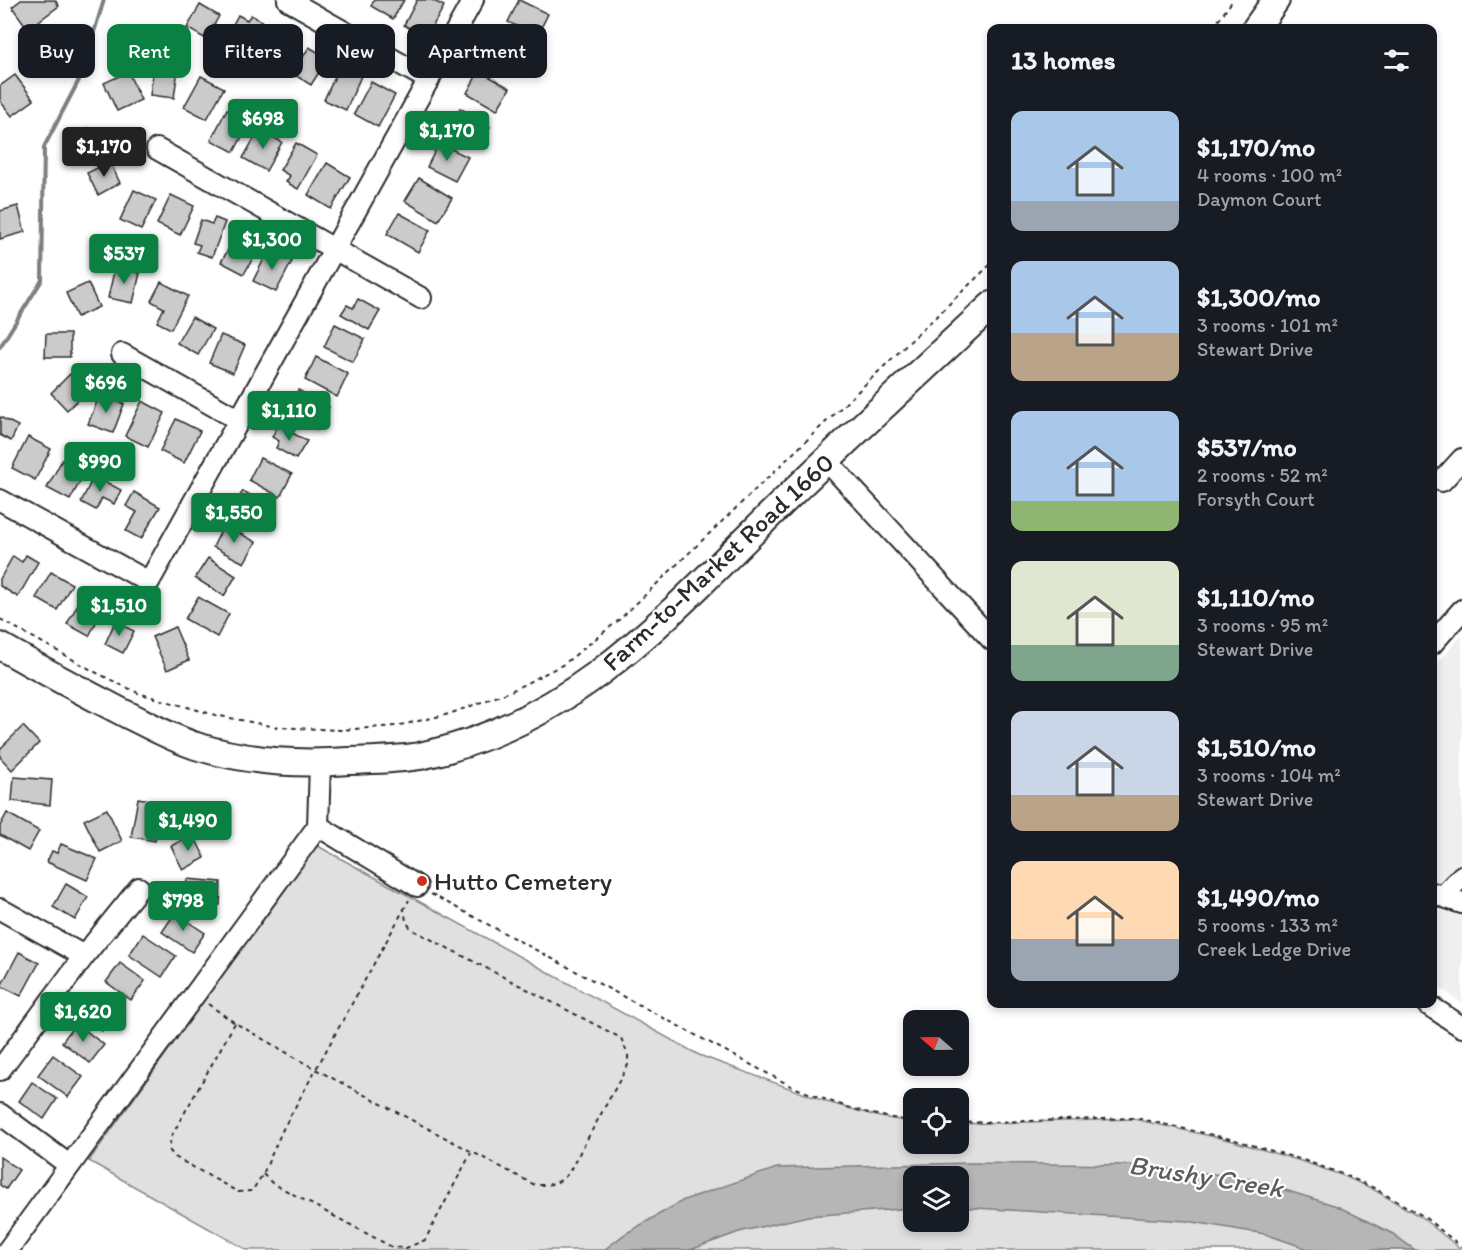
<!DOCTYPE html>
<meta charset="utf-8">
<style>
:root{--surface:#171b24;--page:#242831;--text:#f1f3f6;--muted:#9ea1a6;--accent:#0b8043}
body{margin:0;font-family:Itim,sans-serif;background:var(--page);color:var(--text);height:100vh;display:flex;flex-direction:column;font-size:22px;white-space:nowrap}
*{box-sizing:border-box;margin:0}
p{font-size:20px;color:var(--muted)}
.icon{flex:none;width:33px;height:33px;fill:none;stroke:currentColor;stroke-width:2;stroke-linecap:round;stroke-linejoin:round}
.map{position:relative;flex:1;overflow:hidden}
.sheet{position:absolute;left:987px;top:24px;width:450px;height:984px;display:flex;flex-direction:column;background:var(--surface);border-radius:12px;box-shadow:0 3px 9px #0003}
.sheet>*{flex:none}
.guide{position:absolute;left:18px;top:24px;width:570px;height:54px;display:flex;gap:12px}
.needle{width:39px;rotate:290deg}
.tools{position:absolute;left:903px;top:1010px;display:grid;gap:12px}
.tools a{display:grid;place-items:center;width:66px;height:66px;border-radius:12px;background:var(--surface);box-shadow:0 3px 9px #0003;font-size:30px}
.price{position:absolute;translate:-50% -51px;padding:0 14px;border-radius:6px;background:var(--accent);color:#fff;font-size:20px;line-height:39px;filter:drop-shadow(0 2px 3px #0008)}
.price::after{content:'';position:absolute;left:50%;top:36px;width:18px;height:14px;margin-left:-9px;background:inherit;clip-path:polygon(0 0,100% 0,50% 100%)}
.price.selected{background:#222;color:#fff}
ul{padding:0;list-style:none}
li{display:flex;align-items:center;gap:18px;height:150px;padding:0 24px}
li span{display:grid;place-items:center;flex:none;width:168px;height:120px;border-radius:12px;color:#555}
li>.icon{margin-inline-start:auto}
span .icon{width:72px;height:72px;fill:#fffc;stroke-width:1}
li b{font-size:26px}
h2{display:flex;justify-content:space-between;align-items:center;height:72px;padding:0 24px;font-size:26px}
.tag{padding:0 21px;border-radius:12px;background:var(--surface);box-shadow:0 3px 9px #0003;font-size:21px;line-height:54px}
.tag.selected{background:var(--accent);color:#fff}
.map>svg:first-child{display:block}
</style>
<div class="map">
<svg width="1462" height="1250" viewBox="0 0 1462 1250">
<rect width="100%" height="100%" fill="#fff"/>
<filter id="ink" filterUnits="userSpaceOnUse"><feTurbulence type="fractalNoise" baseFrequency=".0167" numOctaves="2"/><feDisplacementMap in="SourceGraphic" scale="12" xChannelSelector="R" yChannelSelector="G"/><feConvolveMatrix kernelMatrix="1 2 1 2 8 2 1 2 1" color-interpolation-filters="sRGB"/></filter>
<g filter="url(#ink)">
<polygon fill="#efefef" points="1462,635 1462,1003 1433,983 1433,669"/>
<path fill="#e0e0e0" stroke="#868686" stroke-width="1.5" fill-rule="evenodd" d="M316 845 699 1055 827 1102 880 1117 913 1122 914 1143H958L959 1124 1134 1119 1233 1141 1301 1161 1344 1176 1371 1188 1421 1217 1462 1250H247L89 1161ZM914 1176H958V1221H914Z"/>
<polygon fill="#b6b6b6" stroke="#7e7e7e" stroke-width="1.5" points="970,1163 1129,1165 1243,1177 1337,1206 1393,1234 1415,1250 1311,1250 1265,1234 1187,1221 959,1207 958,1176 914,1176 913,1208 808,1216 739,1232 690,1250 604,1250 625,1234 684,1200 777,1168"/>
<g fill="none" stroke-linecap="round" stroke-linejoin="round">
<polyline stroke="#7e7e7e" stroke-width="4" points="0,347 42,280 44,147 79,80 104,0"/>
</g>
<g fill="#cbcbcb" stroke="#2b2b2b" stroke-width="1.5">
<polygon points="21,0 55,0 59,6 28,29 12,7"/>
<polygon points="374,0 404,0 393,19 371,6"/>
<polygon points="417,0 432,0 444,6 426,38 404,25"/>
<polygon points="519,0 548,14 537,36 508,22"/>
<polygon points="200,5 219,16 206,39 187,28"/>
<polygon points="238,15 247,20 251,15 262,21 245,50 225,39"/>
<polygon points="274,28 298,41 283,69 259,57"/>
<polygon points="499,33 532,49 519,76 499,66 506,51 493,45"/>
<rect x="27" y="34" width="22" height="27"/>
<polygon points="309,47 328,58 311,85 293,74"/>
<polygon points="154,65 178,69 174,98 150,95"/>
<polygon points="340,66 361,76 346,110 324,100"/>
<polygon points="479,71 510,88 497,110 467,93"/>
<polygon points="128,72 141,100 117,111 104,83"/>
<polygon points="15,75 34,100 12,116 0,101 0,86"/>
<polygon points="201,76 224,88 207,119 184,107"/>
<polygon points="371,82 395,95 378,127 354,114"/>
<polygon points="460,108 490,127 478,146 448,127"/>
<polygon points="227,109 250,121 234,152 211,140"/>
<polygon points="87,128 111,132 108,152 84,149"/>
<polygon points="259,130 282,142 266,171 243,158"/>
<polygon points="296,143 317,155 298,189 286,182 290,176 280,170"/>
<polygon points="439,143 468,157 455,181 427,167"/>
<polygon points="110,162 120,183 98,195 87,173"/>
<polygon points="327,163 350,177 331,209 308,195"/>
<polygon points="419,178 452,198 438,221 405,201"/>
<polygon points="134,190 156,200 141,230 120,220"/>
<polygon points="171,195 194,206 180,235 157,224"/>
<polygon points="18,206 25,232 0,239 0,211"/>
<polygon points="399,213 430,230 418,252 387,234"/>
<polygon points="215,218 225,222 212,257 197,252 200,245 193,243 201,220 212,224"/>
<polygon points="239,231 261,244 244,274 221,262"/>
<polygon points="269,249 292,261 276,292 253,281"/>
<polygon points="115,267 140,273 133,303 108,298"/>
<polygon points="161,282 188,296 171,329 157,322 164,308 151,301"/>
<polygon points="88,283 99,307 77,317 66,293"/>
<polygon points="358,299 380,311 369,330 341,314 347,305 353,308"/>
<polygon points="192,317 213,329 198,355 177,343"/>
<polygon points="335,324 365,339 353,362 324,347"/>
<polygon points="46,334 70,334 70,357 45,357"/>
<polygon points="221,335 245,345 233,373 209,363"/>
<polygon points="316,357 348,374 337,397 305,380"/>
<polygon points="70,374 87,391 67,410 51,393"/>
<polygon points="298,390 329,407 317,430 286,413"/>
<polygon points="100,394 124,404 113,433 88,424"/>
<polygon points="142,401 165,413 148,447 125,436"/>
<polygon points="0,417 18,426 11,441 0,435"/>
<polygon points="176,419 200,431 184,463 160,451"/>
<polygon points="278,425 307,441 296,459 276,448 279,441 272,437"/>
<polygon points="28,437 51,449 35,480 12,468"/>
<polygon points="260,458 292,474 280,497 249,480"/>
<polygon points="62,460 85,472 70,500 47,488"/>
<polygon points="94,476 121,490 114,504 102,498 96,510 81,502"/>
<polygon points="243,491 271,507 258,529 230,513"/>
<polygon points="134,492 160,507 141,539 126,531 137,512 126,506"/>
<polygon points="224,525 256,542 244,563 213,547"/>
<polygon points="26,555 38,562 18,597 0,586 0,579 13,556 22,562"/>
<polygon points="208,558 236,576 224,596 195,578"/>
<polygon points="51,572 72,584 57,610 36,598"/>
<polygon points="83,595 104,607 89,636 67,624"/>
<polygon points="198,597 229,614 217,637 185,619"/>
<polygon points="115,622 134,631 123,653 105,644"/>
<polygon points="175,627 189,660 167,670 152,637"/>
<polygon points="23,726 39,743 12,770 0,757 0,749"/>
<polygon points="14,777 52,780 50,805 12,801"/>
<polygon points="138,798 162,802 155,841 131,837"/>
<polygon points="107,809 122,841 100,852 84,820"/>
<polygon points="7,813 39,831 28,851 0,835 0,826"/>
<polygon points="193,834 205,858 183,870 171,846"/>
<polygon points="61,844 97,859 87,880 47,862 52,851 57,853"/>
<polygon points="187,879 221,882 220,905 185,902"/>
<polygon points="66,884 88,897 75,920 53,907"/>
<polygon points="175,913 205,933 192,952 162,932"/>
<polygon points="143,934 176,956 162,977 129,955"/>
<polygon points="19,952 39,963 21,996 1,986"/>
<polygon points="120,963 145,981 131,1000 106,982"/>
<polygon points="99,994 118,1011 102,1031 82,1015"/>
<polygon points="76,1023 104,1045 90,1063 62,1042"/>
<polygon points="53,1055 83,1077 68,1097 38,1075"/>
<polygon points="32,1082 57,1099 44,1119 19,1101"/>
<polygon points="0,1157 19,1170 6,1189 0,1185"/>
</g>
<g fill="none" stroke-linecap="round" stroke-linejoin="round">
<g stroke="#2b2b2b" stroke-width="24">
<g id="minor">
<polyline points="288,0 429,80"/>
<polyline points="157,149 421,298"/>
<polyline points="122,354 239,420"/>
<polyline points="826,460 992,640"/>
<polyline points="1442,481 1462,459"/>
<polyline points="0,500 149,582 473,0"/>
<polyline points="1432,644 1462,610"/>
<polyline points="318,826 417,886"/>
<polyline points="1432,893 1462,903"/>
<polyline points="1443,896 1462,876"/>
<polyline points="0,909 84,956"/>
<polyline points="1427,1004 1462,1027"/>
<polyline points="0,1070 84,956 139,888"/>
<polyline points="0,1114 69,1165"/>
<polyline points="8,1250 318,826 320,764"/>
</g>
</g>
<g stroke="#2b2b2b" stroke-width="30">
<g id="major">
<polyline points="1256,28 1276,0"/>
<path d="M0 646C42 670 83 692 126 714 149 725 171 738 196 746 247 762 296 765 349 761 373 760 396 760 420 756 577 723 671 612 780 505 849 437 921 371 992 305"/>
</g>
</g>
<g stroke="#2b2b2b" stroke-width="2" stroke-dasharray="4.5 4.5" stroke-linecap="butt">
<polyline points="1213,28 1233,0"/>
<polyline points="0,619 95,672 138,693 215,715 276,727 340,730 396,726 449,714 509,692 564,664 619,620 992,263"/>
<path d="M431 894 791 1086C830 1102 871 1117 914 1121"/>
<path d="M208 1004 235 1023 317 1070 535 1185C549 1185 557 1185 568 1174L628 1065V1055L621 1038 411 929 406 921 404 909"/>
<polyline points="235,1023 171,1137 169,1150 175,1157 238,1192 252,1191 263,1174 283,1129 409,900"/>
<polyline points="958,1123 1136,1118 1235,1140 1303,1160 1345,1175 1372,1187 1423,1216 1462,1247"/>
<polyline points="263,1174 272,1183 392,1247 406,1248 425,1240 471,1153"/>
</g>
<use href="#minor" stroke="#fff" stroke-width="20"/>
<use href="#major" stroke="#fff" stroke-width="26"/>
</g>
</g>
<circle fill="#c8321e" stroke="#fff" stroke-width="2" cx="422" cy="881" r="6"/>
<g text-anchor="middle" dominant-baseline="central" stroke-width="4.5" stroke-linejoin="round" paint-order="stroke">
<g font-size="26" fill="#2b2b2b" stroke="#fff">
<text transform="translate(718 562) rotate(-43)">Farm-to-Market Road 1660</text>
</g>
<g font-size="26" fill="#2b2b2b" stroke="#fff" text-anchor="start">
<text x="434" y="881">Hutto Cemetery</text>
</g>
<g font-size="27" font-style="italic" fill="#5c5c5c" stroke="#fff">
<text transform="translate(1206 1176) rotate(9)">Brushy Creek</text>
</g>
</g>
</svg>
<div class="tools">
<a><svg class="needle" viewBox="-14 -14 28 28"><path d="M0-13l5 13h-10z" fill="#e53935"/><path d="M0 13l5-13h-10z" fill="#9ea1a6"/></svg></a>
<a><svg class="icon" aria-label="locate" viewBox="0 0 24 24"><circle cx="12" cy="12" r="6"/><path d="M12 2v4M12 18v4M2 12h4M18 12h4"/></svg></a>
<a><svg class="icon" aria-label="layers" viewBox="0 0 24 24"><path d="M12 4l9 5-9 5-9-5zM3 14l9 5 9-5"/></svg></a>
</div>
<b class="price" style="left:263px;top:150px">$698</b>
<b class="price" style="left:447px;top:162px">$1,170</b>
<b class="price selected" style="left:104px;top:178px">$1,170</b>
<b class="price" style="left:272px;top:271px">$1,300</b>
<b class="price" style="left:124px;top:285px">$537</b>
<b class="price" style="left:106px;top:414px">$696</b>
<b class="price" style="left:289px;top:442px">$1,110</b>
<b class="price" style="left:100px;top:493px">$990</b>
<b class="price" style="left:234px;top:544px">$1,550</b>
<b class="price" style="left:119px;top:637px">$1,510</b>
<b class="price" style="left:188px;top:852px">$1,490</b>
<b class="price" style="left:183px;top:932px">$798</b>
<b class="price" style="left:83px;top:1043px">$1,620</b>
<div class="guide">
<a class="tag">Buy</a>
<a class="tag selected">Rent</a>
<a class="tag">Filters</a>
<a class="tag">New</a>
<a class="tag">Apartment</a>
</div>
<section class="sheet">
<h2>13 homes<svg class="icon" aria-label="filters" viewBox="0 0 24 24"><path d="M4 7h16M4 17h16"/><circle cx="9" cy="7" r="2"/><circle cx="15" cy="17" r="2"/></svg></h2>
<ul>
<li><span style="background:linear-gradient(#a9c7e8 75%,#9aa5b1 0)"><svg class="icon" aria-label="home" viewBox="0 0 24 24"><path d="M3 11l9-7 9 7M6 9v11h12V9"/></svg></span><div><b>$1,170/mo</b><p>4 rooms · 100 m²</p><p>Daymon Court</p></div></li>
<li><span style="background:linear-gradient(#a9c7e8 60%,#b9a48a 0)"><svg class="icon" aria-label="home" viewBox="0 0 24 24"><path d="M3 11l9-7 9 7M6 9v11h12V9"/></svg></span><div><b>$1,300/mo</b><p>3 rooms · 101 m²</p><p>Stewart Drive</p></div></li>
<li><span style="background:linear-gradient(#a9c7e8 75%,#8fb573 0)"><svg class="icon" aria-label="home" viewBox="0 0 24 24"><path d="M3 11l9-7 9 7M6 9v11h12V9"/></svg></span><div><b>$537/mo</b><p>2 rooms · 52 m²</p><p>Forsyth Court</p></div></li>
<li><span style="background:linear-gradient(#dfe7d0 70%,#7fa58c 0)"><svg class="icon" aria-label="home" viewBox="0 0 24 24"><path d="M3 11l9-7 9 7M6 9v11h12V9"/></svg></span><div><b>$1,110/mo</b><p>3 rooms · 95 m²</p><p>Stewart Drive</p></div></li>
<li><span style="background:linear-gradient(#c9d6e8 70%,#b9a48a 0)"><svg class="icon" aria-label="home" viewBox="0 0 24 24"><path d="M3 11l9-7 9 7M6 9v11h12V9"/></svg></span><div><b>$1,510/mo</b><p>3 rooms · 104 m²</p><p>Stewart Drive</p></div></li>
<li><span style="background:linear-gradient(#ffd9b3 65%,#9aa5b1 0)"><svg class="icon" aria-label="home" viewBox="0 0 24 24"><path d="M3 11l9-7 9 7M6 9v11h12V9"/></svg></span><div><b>$1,490/mo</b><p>5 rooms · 133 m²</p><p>Creek Ledge Drive</p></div></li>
</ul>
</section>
</div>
